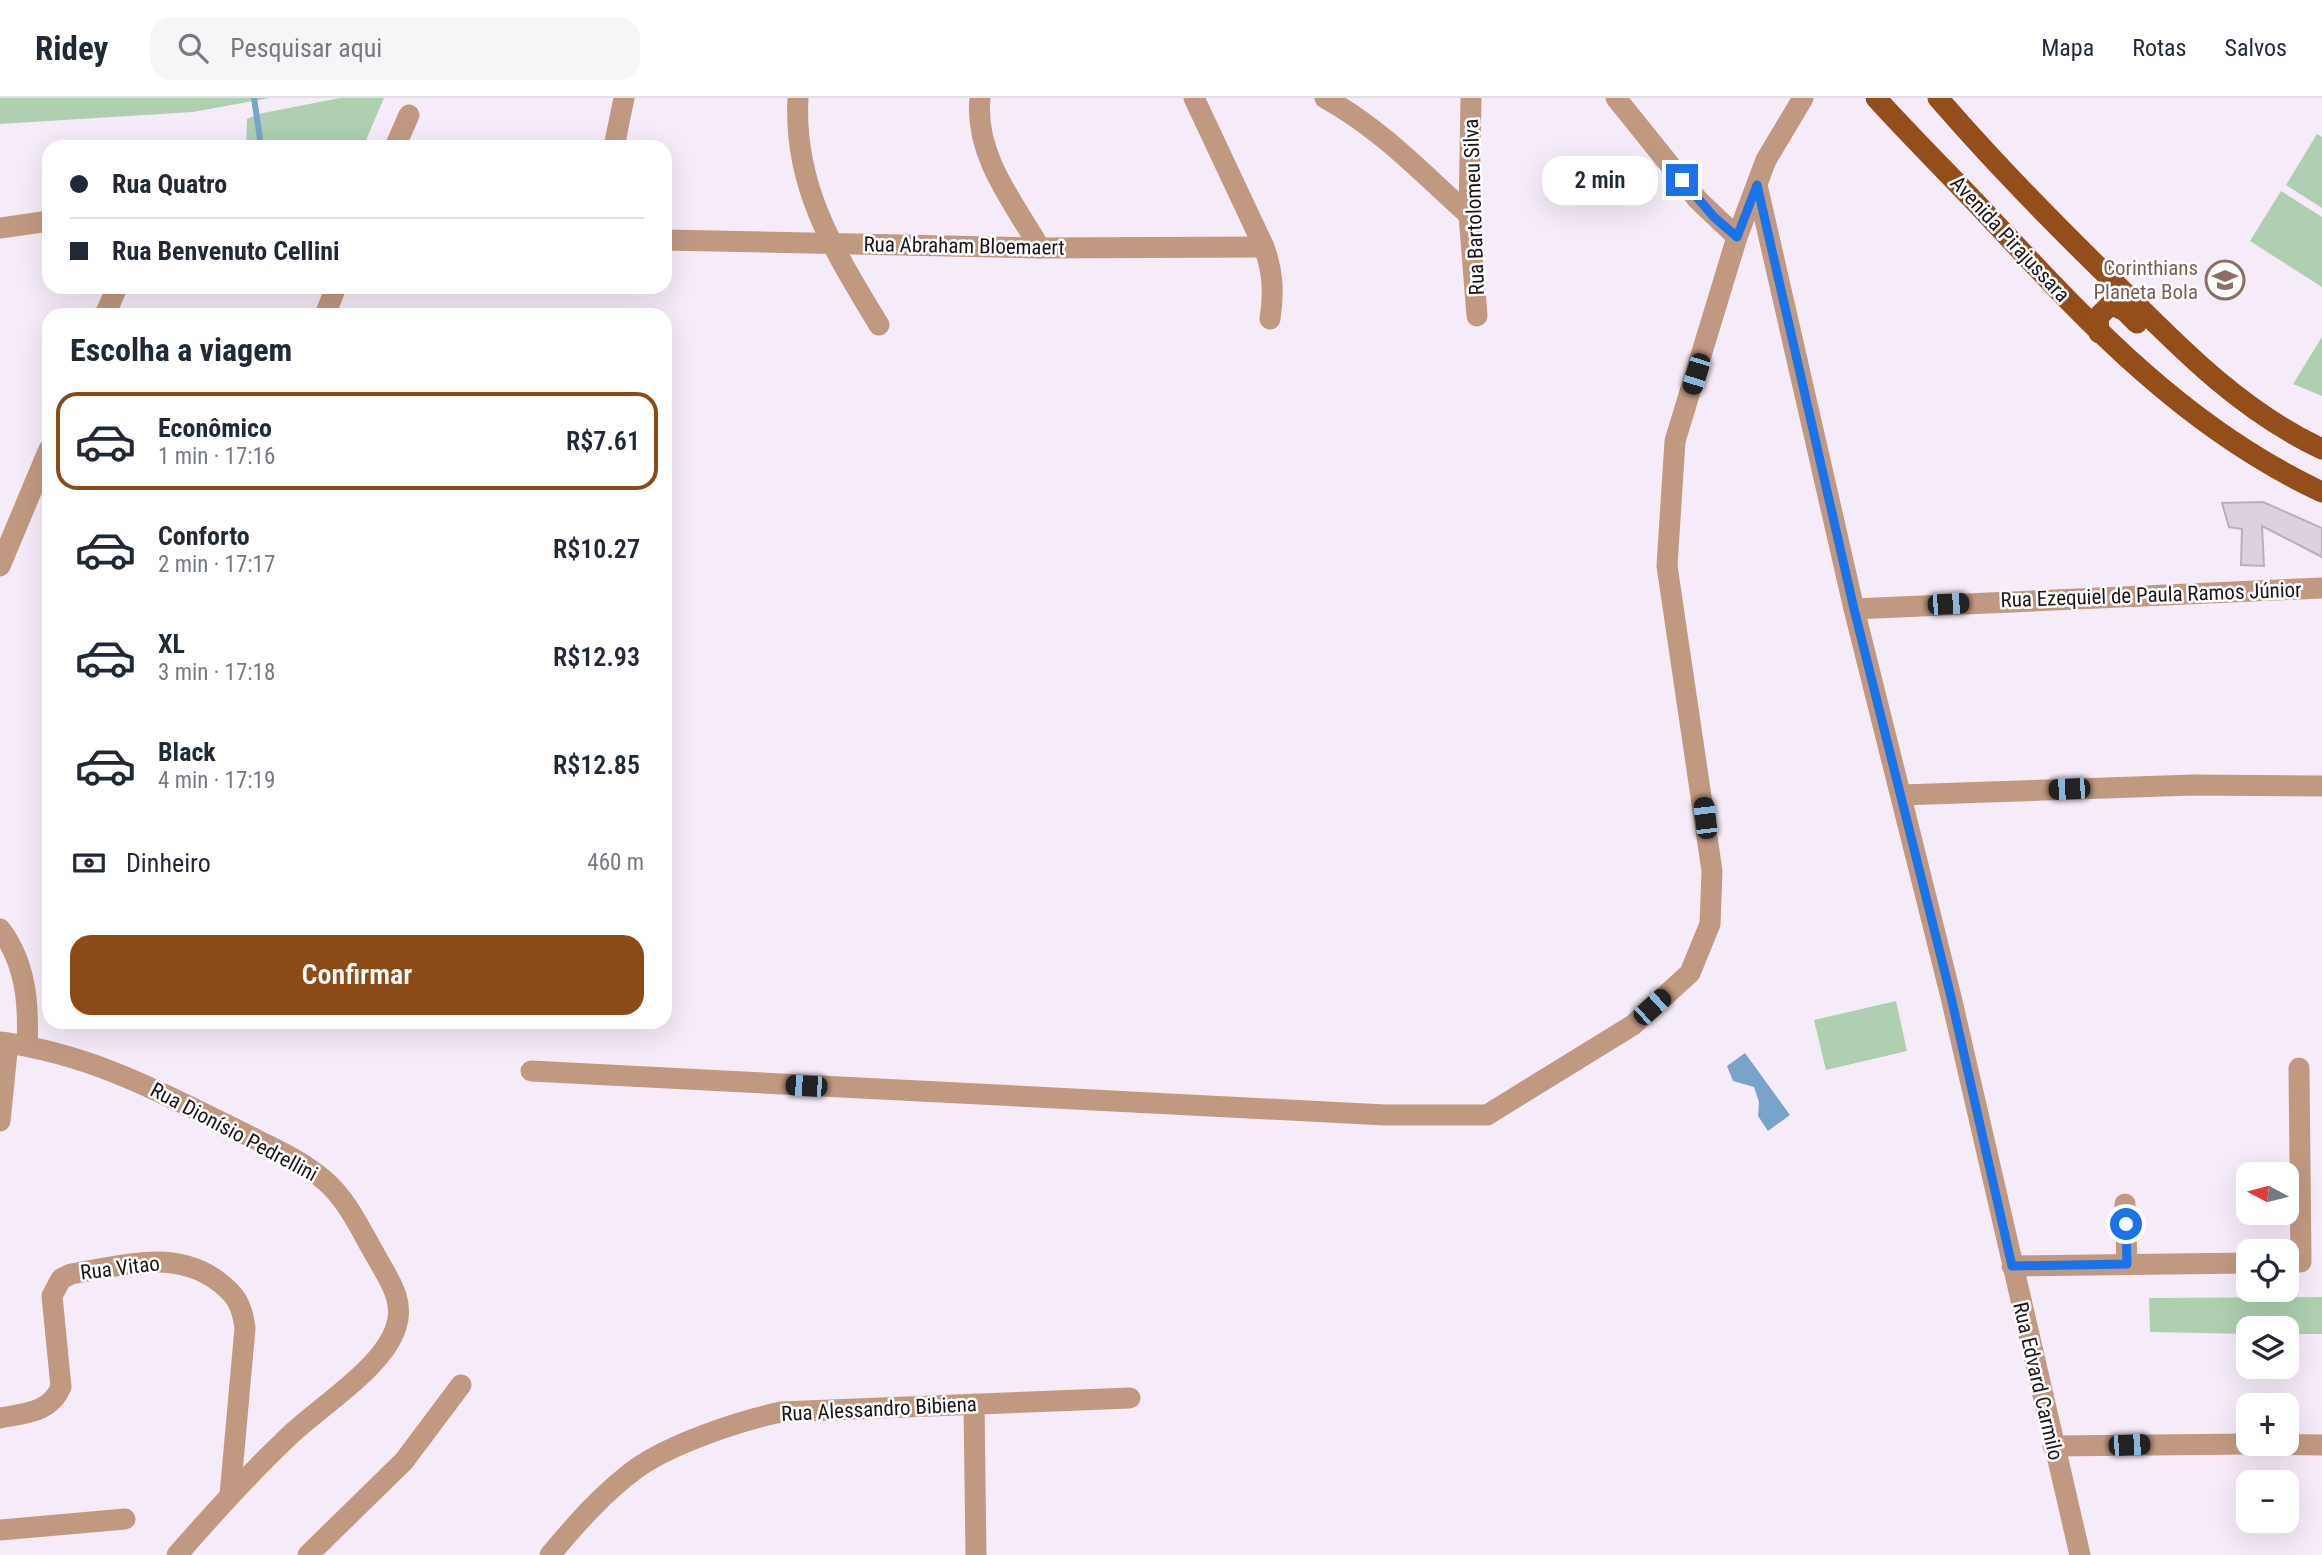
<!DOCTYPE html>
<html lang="pt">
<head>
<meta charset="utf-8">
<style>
	body { margin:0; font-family:"Roboto Condensed",sans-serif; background:#f6f6f7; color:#1f2937; height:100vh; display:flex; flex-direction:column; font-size:26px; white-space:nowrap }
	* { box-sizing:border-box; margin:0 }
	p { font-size:23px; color:#747a83 }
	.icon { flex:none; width:38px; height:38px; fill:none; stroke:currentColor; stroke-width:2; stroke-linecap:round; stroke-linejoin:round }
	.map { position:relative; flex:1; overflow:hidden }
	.details { position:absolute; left:42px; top:210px; width:630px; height:721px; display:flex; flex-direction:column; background:#fff; border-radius:21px; box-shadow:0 7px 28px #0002 }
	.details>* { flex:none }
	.top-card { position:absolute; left:42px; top:42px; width:630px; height:154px; border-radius:21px; box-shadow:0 7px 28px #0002; display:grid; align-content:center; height:154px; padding:0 28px; background:#fff }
	.needle { width:46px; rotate:277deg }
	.fabs { position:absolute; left:2236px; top:1064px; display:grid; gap:14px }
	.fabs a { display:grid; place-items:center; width:63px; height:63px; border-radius:14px; background:#fff; box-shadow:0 7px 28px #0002; font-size:35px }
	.end { position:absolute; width:32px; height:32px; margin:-16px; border:9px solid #1a73e8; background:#fff; box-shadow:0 0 0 4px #fff }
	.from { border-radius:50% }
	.bubble { position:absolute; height:49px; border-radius:21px; background:#fff; box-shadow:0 7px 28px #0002; font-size:23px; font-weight:600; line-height:49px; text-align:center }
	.car { position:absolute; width:21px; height:42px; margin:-21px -10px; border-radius:9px; box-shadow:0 0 5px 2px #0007; background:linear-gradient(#222 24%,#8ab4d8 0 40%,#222 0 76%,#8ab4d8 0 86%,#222 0) }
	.top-card b { display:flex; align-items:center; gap:24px; height:66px; font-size:26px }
	.top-card b+b { border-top:2px solid #e0e1e3 }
	.top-card i { width:18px; height:18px; background:#1f2937 }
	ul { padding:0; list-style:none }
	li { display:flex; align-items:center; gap:21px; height:98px; margin:0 14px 10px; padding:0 14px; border:4px solid transparent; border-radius:21px }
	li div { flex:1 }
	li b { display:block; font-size:26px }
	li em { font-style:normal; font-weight:600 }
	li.on { border-color:#8c4b16 }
	li>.icon { width:63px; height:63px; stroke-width:1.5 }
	h2 { padding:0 28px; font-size:32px; line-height:84px }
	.pay { display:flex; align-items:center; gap:18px; height:77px; padding:0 28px; font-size:26px }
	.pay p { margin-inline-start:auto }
	.cta { display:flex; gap:14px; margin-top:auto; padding:14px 28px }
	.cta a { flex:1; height:80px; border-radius:21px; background:#8c4b16; color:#fff; font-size:28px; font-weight:600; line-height:80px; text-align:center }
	header { display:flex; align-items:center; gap:42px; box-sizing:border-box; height:98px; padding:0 35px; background:#fff; border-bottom:2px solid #e0e1e3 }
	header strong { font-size:33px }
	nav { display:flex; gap:38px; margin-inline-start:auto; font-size:24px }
	.search { width:490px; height:63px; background:#f6f6f7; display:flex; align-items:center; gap:18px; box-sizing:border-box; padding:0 24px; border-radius:21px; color:#747a83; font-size:26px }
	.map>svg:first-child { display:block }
	.green { fill:#aecfb0 }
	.water { fill:#79a4c9 }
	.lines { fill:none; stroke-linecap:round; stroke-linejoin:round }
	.stream { stroke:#79a4c9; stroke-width:6 }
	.building { fill:#dcd2de; stroke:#b9afbb; stroke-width:2 }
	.minor { stroke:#c19980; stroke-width:21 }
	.major { stroke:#934e1a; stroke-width:21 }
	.route { stroke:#1a73e8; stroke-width:9 }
	.labels { text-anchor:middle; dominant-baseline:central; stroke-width:5; stroke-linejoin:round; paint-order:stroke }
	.street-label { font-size:21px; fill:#191519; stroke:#fff }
	.education-label { font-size:21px; fill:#785e54; stroke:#fff; text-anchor:end }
</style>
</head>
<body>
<header>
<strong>Ridey</strong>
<div class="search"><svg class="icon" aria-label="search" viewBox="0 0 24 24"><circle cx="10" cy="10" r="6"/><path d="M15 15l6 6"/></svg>Pesquisar aqui</div>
<nav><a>Mapa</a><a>Rotas</a><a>Salvos</a></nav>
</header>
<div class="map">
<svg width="2322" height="1457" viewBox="0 0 2322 1457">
	<rect width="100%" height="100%" fill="#f6ecf9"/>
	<g class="green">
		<polygon points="0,0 270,0 193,14 0,26"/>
		<polygon points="340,0 384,0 363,49 246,49 247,21 258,16"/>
		<polygon points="2317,36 2322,39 2322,110 2286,87"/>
		<polygon points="2281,93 2322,119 2322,189 2250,143"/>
		<polygon points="2322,239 2322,298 2293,286"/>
		<polygon points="1896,903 1907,953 1826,972 1814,922"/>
		<polygon points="2322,1199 2322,1236 2287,1236 2287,1230 2249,1230 2249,1236 2150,1234 2149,1200"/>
	</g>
	<polygon class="water" points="1745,955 1790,1017 1768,1033 1758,1018 1759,1004 1754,989 1733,983 1727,968"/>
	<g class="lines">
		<polyline class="stream" points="254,0 260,41"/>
	</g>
	<polygon class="building" points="2263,404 2322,430 2322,459 2262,428 2264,468 2241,467 2242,431 2229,429 2222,405"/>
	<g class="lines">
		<g class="minor">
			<path d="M798 0C793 89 835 154 879 227"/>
			<path d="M980 0C974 56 1013 104 1040 150"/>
			<path d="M1194 0 1264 149C1273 174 1274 194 1270 221"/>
			<path d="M1325 0C1380 30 1423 76 1469 117"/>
			<polyline points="1471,0 1469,117 1477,218"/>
			<polyline points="1616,0 1698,102 1737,139"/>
			<polyline points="395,49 409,17"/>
			<polyline points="614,49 624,0"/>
			<polyline points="1757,87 1854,511 1951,899 2080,1457"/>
			<polyline points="0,130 49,123"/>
			<polyline points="665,142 1040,150 1264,149"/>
			<polyline points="105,217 117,189"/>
			<polyline points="325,217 336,189"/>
			<polyline points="0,468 49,351"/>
			<polyline points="1854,511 2322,490"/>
			<polyline points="1901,697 2193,687 2322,688"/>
			<path d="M0 831C26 865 29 906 27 947"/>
			<path d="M0 944C89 956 157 992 237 1032 266 1047 299 1060 324 1082 348 1102 361 1133 377 1160 389 1182 405 1203 396 1229 383 1271 317 1310 286 1341 247 1378 212 1417 177 1457"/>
			<polyline points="2299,970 2301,1164"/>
			<polyline points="531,973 1385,1017 1487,1017 1633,927 1690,875 1710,826 1712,773 1667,468 1675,343 1737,139 1766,62 1803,0"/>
			<polyline points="0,1023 8,945"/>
			<polyline points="2125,1106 2127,1166"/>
			<polyline points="2012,1168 2249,1165"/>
			<polyline points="974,1306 976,1457"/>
			<path d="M0 1320C25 1315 50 1315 61 1289L52 1198 61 1181 71 1176C120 1168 172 1151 215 1181 235 1195 242 1206 245 1230L230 1397"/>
			<polyline points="2249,1346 2322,1347"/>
			<polyline points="2053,1348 2249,1346"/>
			<polyline points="0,1432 125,1421"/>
			<polyline points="308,1457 404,1363 461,1287"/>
			<path d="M550 1457C576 1426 604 1394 637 1370 673 1345 739 1323 781 1314L1130 1300"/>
		</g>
		<g class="major">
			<path d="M1876 0C1914 42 1954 81 1993 123 2093 230 2187 331 2322 394"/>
			<path d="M1938 0C1995 66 2056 128 2119 189 2181 251 2241 313 2322 351"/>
			<polyline points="2099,235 2098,219 2111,206 2125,213 2137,225"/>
		</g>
	</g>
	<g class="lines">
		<polyline class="route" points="1682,82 1714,119 1737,139 1757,87 1854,511 1951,899 2012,1168 2127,1166 2126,1126"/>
	</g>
	<defs>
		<symbol id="school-ring" viewBox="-11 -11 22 22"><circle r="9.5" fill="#fff" stroke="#8d6e63" stroke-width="1.5"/><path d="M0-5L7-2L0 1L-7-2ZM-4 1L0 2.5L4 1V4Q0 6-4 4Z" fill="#8d6e63"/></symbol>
	</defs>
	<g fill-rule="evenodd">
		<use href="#school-ring" x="2203" y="160" width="44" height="44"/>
	</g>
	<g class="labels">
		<g class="street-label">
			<text transform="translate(1474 109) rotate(-92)">Rua Bartolomeu Silva</text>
			<text transform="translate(2010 141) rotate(47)">Avenida Pirajussara</text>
			<text transform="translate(964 148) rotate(1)">Rua Abraham Bloemaert</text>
			<text transform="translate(2151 497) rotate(-2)">Rua Ezequiel de Paula Ramos Júnior</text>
			<text transform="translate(234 1034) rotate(28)">Rua Dionísio Pedrellini</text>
			<text transform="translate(120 1170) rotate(-7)">Rua Vitao</text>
			<text transform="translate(2038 1283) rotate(77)">Rua Edvard Carmilo</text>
			<text transform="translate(879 1311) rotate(-3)">Rua Alessandro Bibiena</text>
		</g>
		<g class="education-label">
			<text x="2198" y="170">Corinthians<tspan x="2198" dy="24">Planeta Bola</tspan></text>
		</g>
	</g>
</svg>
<div class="fabs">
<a><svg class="needle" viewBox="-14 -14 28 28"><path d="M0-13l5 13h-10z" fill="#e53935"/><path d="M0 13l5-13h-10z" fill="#747a83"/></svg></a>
<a><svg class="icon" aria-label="locate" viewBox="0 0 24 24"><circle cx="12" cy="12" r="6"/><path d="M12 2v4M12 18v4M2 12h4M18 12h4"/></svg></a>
<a><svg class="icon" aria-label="layers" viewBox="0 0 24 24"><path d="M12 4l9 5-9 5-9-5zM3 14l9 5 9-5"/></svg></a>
<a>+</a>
<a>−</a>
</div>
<i class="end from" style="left:2126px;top:1126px"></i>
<i class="end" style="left:1682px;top:82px"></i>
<div class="bubble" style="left:1542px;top:58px;width:116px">2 min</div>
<i class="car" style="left:1696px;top:276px;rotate:197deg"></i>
<i class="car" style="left:1948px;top:506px;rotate:87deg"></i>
<i class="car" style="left:2069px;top:691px;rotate:268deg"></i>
<i class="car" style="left:1705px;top:720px;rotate:353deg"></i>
<i class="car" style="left:1652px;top:909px;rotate:48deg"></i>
<i class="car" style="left:806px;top:988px;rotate:273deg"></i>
<i class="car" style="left:2129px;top:1347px;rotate:88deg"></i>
<div class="top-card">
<b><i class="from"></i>Rua Quatro</b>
<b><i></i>Rua Benvenuto Cellini</b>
</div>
<section class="details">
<h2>Escolha a viagem</h2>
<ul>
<li class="on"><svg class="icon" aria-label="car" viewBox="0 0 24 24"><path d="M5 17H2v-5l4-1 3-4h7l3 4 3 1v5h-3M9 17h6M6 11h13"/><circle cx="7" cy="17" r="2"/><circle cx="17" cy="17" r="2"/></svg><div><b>Econômico</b><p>1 min · 17:16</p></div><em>R$7.61</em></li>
<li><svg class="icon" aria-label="car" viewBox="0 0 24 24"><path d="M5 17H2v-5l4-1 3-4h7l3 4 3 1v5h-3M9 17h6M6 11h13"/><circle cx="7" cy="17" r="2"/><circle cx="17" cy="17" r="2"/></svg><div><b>Conforto</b><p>2 min · 17:17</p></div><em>R$10.27</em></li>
<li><svg class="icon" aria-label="car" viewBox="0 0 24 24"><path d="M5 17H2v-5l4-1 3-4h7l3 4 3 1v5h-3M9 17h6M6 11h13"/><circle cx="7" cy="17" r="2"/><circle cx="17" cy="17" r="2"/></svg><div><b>XL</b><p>3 min · 17:18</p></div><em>R$12.93</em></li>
<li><svg class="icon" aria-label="car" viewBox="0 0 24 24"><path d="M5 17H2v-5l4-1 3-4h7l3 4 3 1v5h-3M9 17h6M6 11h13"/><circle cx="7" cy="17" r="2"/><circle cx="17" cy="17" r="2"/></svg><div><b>Black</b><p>4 min · 17:19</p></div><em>R$12.85</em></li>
</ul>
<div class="pay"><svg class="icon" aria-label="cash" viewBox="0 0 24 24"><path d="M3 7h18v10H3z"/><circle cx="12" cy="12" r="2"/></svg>Dinheiro<p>460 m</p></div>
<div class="cta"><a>Confirmar</a></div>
</section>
</div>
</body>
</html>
